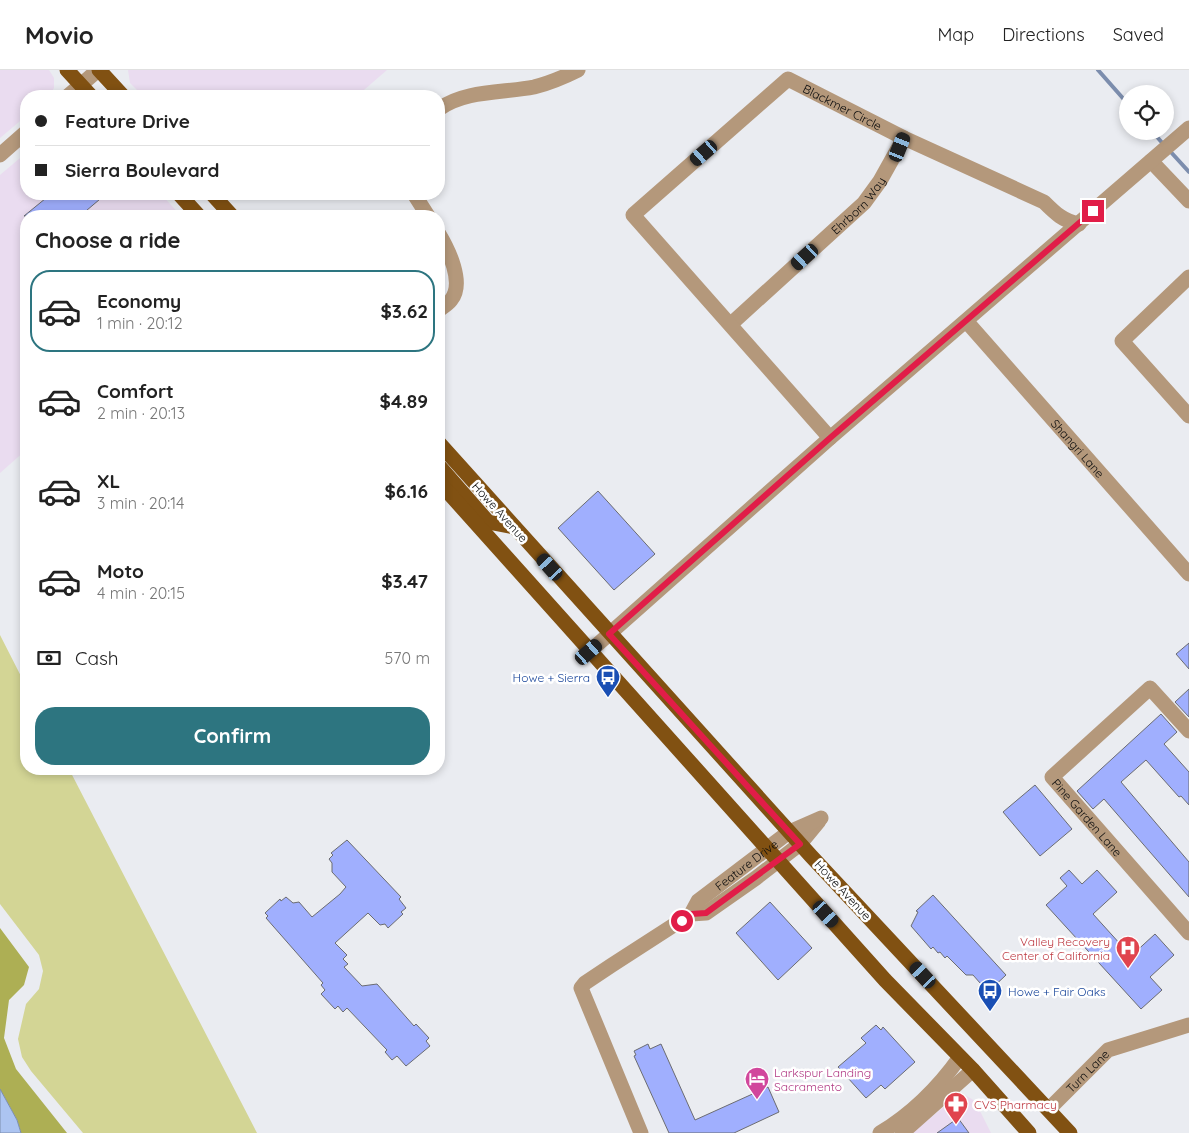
<!DOCTYPE html>
<html lang="en">
<head>
<meta charset="utf-8">
<style>
	body { margin:0; font-family:Quicksand,sans-serif; background:#f6f6f6; color:#222; height:100vh; display:flex; flex-direction:column; font-size:19px; white-space:nowrap }
	* { box-sizing:border-box; margin:0 }
	p { font-size:16px; color:#767676 }
	.icon { flex:none; width:28px; height:28px; fill:none; stroke:currentColor; stroke-width:2; stroke-linecap:round; stroke-linejoin:round }
	.map { position:relative; flex:1; overflow:hidden }
	.panel { position:absolute; left:20px; top:140px; width:425px; height:565px; display:flex; flex-direction:column; background:#fff; border-radius:20px; box-shadow:0 2px 8px #0003 }
	.panel>* { flex:none }
	.hud { position:absolute; left:20px; top:20px; width:425px; height:110px; border-radius:20px; box-shadow:0 2px 8px #0003; display:grid; align-content:center; height:110px; padding:0 15px; background:#fff }
	.tools { position:absolute; left:1119px; top:15px; display:grid; gap:10px }
	.tools a { display:grid; place-items:center; width:55px; height:55px; border-radius:50%; background:#fff; box-shadow:0 2px 8px #0003; font-size:25px }
	.end { position:absolute; width:22px; height:22px; margin:-11px; border:6px solid #e11d48; background:#fff; box-shadow:0 0 0 2px #fff }
	.from { border-radius:50% }
	.car { position:absolute; width:15px; height:30px; margin:-15px -8px; border-radius:6px; box-shadow:0 0 4px 1px #0007; background:linear-gradient(#222 24%,#8ab4d8 0 40%,#222 0 76%,#8ab4d8 0 86%,#222 0) }
	.hud b { display:flex; align-items:center; gap:18px; height:48px; font-size:19px }
	.hud b+b { border-top:1px solid #e0e0e0 }
	.hud i { width:12px; height:12px; background:#222 }
	ul { padding:0; list-style:none }
	li { display:flex; align-items:center; gap:15px; height:82px; margin:0 10px 8px; padding:0 5px; border:2px solid transparent; border-radius:20px }
	li div { flex:1 }
	li b { display:block; font-size:19px }
	li em { font-style:normal; font-weight:800 }
	li.active { border-color:#2d7580 }
	li>.icon { width:45px; height:45px; stroke-width:1.5 }
	h2 { padding:0 15px; font-size:22px; line-height:60px }
	.pay { display:flex; align-items:center; gap:12px; height:55px; padding:0 15px; font-size:19px }
	.pay p { margin-inline-start:auto }
	.button { display:flex; gap:10px; margin-top:auto; padding:10px 15px }
	.button a { flex:1; height:58px; border-radius:20px; background:#2d7580; color:#fff; font-size:20px; font-weight:800; line-height:58px; text-align:center }
	header { display:flex; align-items:center; gap:30px; box-sizing:border-box; height:70px; padding:0 25px; background:#fff; border-bottom:1px solid #e0e0e0 }
	header strong { font-size:24px }
	nav { display:flex; gap:28px; margin-inline-start:auto; font-size:18px }
	.map>svg:first-child { display:block }
	.commercial { fill:#eadcf0 }
	.green { fill:#d3d595 }
	.forest { fill:#adaf54 }
	.water { fill:#acc4f1; stroke:#7c8dad }
	.lines { fill:none; stroke-linecap:round; stroke-linejoin:round }
	.stream { stroke:#7c8dad; stroke-width:4 }
	.building { fill:#a0affe; stroke:#6b6c71 }
	.minor { stroke:#b4987b; stroke-width:15 }
	.major { stroke:#815112; stroke-width:15 }
	.route { stroke:#e11d48; stroke-width:6 }
	.labels { text-anchor:middle; dominant-baseline:central; stroke-width:5; stroke-linejoin:round; paint-order:stroke }
	.street-label { font-size:12px; fill:#0b0c0d; stroke:#fff }
	.transit-label { font-size:12px; fill:#164399; stroke:#fff; text-anchor:end }
	.health-label { font-size:12px; fill:#be3a42; stroke:#fff; text-anchor:end }
	.hotel-label { font-size:12px; fill:#b23c85; stroke:#fff; text-anchor:start }
</style>
</head>
<body>
<header>
<strong>Movio</strong>
<nav><a>Map</a><a>Directions</a><a>Saved</a></nav>
</header>
<div class="map">
<svg width="1189" height="1063" viewBox="0 0 1189 1063">
	<rect width="100%" height="100%" fill="#eaecf1"/>
	<g class="commercial">
		<polygon points="0,0 49,0 54,8 54,18 49,26 26,26 26,46 0,68"/>
		<polygon points="128,0 387,0 357,26 143,26 130,13"/>
		<polygon points="26,83 26,124 161,124 181,146 26,146 26,380 0,403 0,105"/>
		<polygon points="965,1025 975,1031 991,1063 912,1063 952,1030 958,1026"/>
	</g>
	<polygon class="green" points="0,565 26,616 26,699 69,699 257,1063 83,1063 31,1001 22,987 18,969 26,934 39,919 43,901 39,885 0,834"/>
	<polygon class="forest" points="0,858 29,897 24,915 9,930 4,968 16,999 67,1063 21,1063 17,1050 0,1019"/>
	<polygon class="water" points="0,1019 17,1050 21,1063 0,1063"/>
	<g class="lines">
		<g class="stream">
			<polyline points="1098,0 1128,34"/>
			<polyline points="1152,61 1164,75"/>
			<polyline points="1169,80 1189,102"/>
		</g>
	</g>
	<g class="building">
		<polygon points="51,124 106,124 80,146 24,146"/>
		<polygon points="598,421 655,484 614,520 558,458"/>
		<polygon points="1189,573 1189,599 1176,584"/>
		<polygon points="1189,619 1189,647 1175,632"/>
		<polygon points="1161,644 1177,662 1164,674 1189,702 1189,735 1181,726 1179,727 1146,690 1121,712 1189,792 1189,827 1104,729 1093,739 1077,721"/>
		<polygon points="1035,715 1072,759 1040,786 1003,742"/>
		<polygon points="347,770 401,827 399,829 406,838 401,842 403,844 388,858 385,854 380,855 368,843 335,873 347,885 343,889 348,894 344,897 362,916 377,914 414,956 416,954 429,968 426,971 430,976 406,996 397,986 392,990 385,982 387,980 347,938 343,942 338,936 335,939 321,924 325,920 321,915 323,913 266,848 268,846 265,843 280,829 281,831 286,827 293,833 299,832 312,847 340,824 346,817 332,802 332,793 329,789 333,785 331,783"/>
		<polygon points="1069,800 1082,814 1097,800 1117,822 1093,844 1131,886 1155,864 1174,885 1150,907 1162,920 1141,939 1046,835 1067,816 1060,808"/>
		<polygon points="933,825 1006,905 988,922 973,905 966,905 947,886 945,888 940,882 938,883 933,877 931,879 911,856 918,842 916,841"/>
		<polygon points="770,832 812,878 778,910 736,863"/>
		<polygon points="876,955 881,960 883,957 915,992 885,1019 881,1015 866,1028 838,997 866,973 861,968"/>
		<polygon points="648,974 650,979 661,974 695,1050 768,1017 779,1042 734,1063 669,1063 634,986 636,985 634,981"/>
		<polygon points="958,1048 969,1063 937,1063"/>
	</g>
	<g class="lines">
		<g class="minor">
			<polyline points="68,26 98,0"/>
			<path d="M439 39C465 20 504 23 534 17 550 13 564 7 578 0"/>
			<polyline points="0,85 26,62"/>
			<polyline points="1151,91 1189,131"/>
			<polyline points="414,124 428,146"/>
			<path d="M439 164C448 179 465 213 451 230 448 234 443 237 439 240"/>
			<polyline points="1189,207 1122,271 1189,346"/>
			<path id="s1" d="M967 252 1189 504"/>
			<path id="s2" d="M731 254 864 133 880 111 904 68"/>
			<path id="s3" d="M830 368 633 145 788 9 904 68 1044 132C1055 143 1063 151 1079 154"/>
			<polyline points="589,582 830,368 1189,58"/>
			<path id="s4" d="M1189 661 1150 618 1052 707 1189 863"/>
			<polyline points="691,844 706,843 756,808 800,774 819,751"/>
			<path id="s5" d="M1049 1039 1108 980 1189 955"/>
			<path id="s6" d="M641 1063 581 918 585 913 612 895 691 844 698 831 789 762 821 748"/>
			<path d="M880 1063C913 1043 938 1018 960 987"/>
			<polyline points="902,1063 973,1000"/>
		</g>
		<g class="major">
			<polyline points="67,0 91,26"/>
			<polyline points="99,0 123,26"/>
			<polyline points="179,124 199,146"/>
			<polyline points="212,124 232,146"/>
			<polyline points="439,373 811,786 1070,1063"/>
			<polyline points="439,396 488,452 514,457"/>
			<polyline points="439,412 885,910 973,1000 1029,1063"/>
		</g>
	</g>
	<g class="lines">
		<polyline class="route" points="682,851 691,844 706,843 800,774 609,564 830,368 1093,141"/>
	</g>
	<defs>
		<symbol id="bus-pin" viewBox="-11 -11 22 30"><path d="M0 17L-7.5 6A9.5 9.5 0 1 1 7.5 6Z" fill="#1a4fb4" stroke="#fff"/><path d="M-5-6H5V4H4V6H2V4H-2V6H-4V4H-5ZM-3.5-4V0h7V-4ZM-3.5 1.2v1.5H-2V1.2ZM2 1.2v1.5H3.5V1.2Z" fill="#fff"/></symbol>
		<symbol id="hospital-pin" viewBox="-11 -11 22 30"><path d="M0 17L-7.5 6A9.5 9.5 0 1 1 7.5 6Z" fill="#e0444e" stroke="#fff"/><path d="M-5-5h3v3.5h4V-5h3V5h-3V1.5h-4V5h-3Z" fill="#fff"/></symbol>
		<symbol id="hotel-pin" viewBox="-11 -11 22 30"><path d="M0 17L-7.5 6A9.5 9.5 0 1 1 7.5 6Z" fill="#d1479c" stroke="#fff"/><path d="M-6-4.5h1.5V1H6V5H4.5V3h-9V5H-6ZM-4 0a1.8 1.8 0 1 1 3.6 0ZM.5 0V-2.5h3Q6-2.5 6 0Z" fill="#fff"/></symbol>
		<symbol id="pharmacy-pin" viewBox="-11 -11 22 30"><path d="M0 17L-7.5 6A9.5 9.5 0 1 1 7.5 6Z" fill="#e0444e" stroke="#fff"/><path d="M-2-6h4v4h4v4h-4v4h-4v-4h-4v-4h4Z" fill="#fff"/></symbol>
	</defs>
	<g fill-rule="evenodd">
		<use href="#bus-pin" x="594" y="593" width="28" height="38"/>
		<use href="#hospital-pin" x="1114" y="864" width="28" height="38"/>
		<use href="#bus-pin" x="976" y="907" width="28" height="38"/>
		<use href="#hotel-pin" x="743" y="995" width="28" height="38"/>
		<use href="#pharmacy-pin" x="942" y="1020" width="28" height="38"/>
	</g>
	<g class="labels">
		<g class="street-label">
			<text stroke="none"><textPath href="#s3" startOffset="565">Blackmer Circle</textPath></text>
			<text stroke="none"><textPath href="#s2" startOffset="174">Ehrborn Way</textPath></text>
			<text stroke="none"><textPath href="#s1" startOffset="168">Shangri Lane</textPath></text>
			<text transform="translate(500 442) rotate(48)">Howe Avenue</text>
			<text stroke="none"><textPath href="#s4" startOffset="244">Pine Garden Lane</textPath></text>
			<text stroke="none"><textPath href="#s6" startOffset="365">Feature Drive</textPath></text>
			<text transform="translate(843 820) rotate(47)">Howe Avenue</text>
			<text stroke="none"><textPath href="#s5" startOffset="54">Turn Lane</textPath></text>
		</g>
		<g class="transit-label">
			<text x="590" y="607">Howe + Sierra</text>
			<text x="1008" y="921" text-anchor="start">Howe + Fair Oaks</text>
		</g>
		<g class="health-label">
			<text x="1110" y="871">Valley Recovery<tspan x="1110" dy="14">Center of California</tspan></text>
			<text x="974" y="1034" text-anchor="start">CVS Pharmacy</text>
		</g>
		<g class="hotel-label">
			<text x="774" y="1002">Larkspur Landing<tspan x="774" dy="14">Sacramento</tspan></text>
		</g>
	</g>
</svg>
<div class="tools">
<a><svg class="icon" aria-label="locate" viewBox="0 0 24 24"><circle cx="12" cy="12" r="6"/><path d="M12 2v4M12 18v4M2 12h4M18 12h4"/></svg></a>
</div>
<i class="end from" style="left:682px;top:851px"></i>
<i class="end" style="left:1093px;top:141px"></i>
<i class="car" style="left:900px;top:77px;rotate:22deg"></i>
<i class="car" style="left:704px;top:83px;rotate:229deg"></i>
<i class="car" style="left:805px;top:187px;rotate:228deg"></i>
<i class="car" style="left:550px;top:497px;rotate:318deg"></i>
<i class="car" style="left:589px;top:582px;rotate:49deg"></i>
<i class="car" style="left:826px;top:844px;rotate:138deg"></i>
<i class="car" style="left:923px;top:905px;rotate:317deg"></i>
<div class="hud">
<b><i class="from"></i>Feature Drive</b>
<b><i></i>Sierra Boulevard</b>
</div>
<section class="panel">
<h2>Choose a ride</h2>
<ul>
<li class="active"><svg class="icon" aria-label="car" viewBox="0 0 24 24"><path d="M5 17H2v-5l4-1 3-4h7l3 4 3 1v5h-3M9 17h6M6 11h13"/><circle cx="7" cy="17" r="2"/><circle cx="17" cy="17" r="2"/></svg><div><b>Economy</b><p>1 min · 20:12</p></div><em>$3.62</em></li>
<li><svg class="icon" aria-label="car" viewBox="0 0 24 24"><path d="M5 17H2v-5l4-1 3-4h7l3 4 3 1v5h-3M9 17h6M6 11h13"/><circle cx="7" cy="17" r="2"/><circle cx="17" cy="17" r="2"/></svg><div><b>Comfort</b><p>2 min · 20:13</p></div><em>$4.89</em></li>
<li><svg class="icon" aria-label="car" viewBox="0 0 24 24"><path d="M5 17H2v-5l4-1 3-4h7l3 4 3 1v5h-3M9 17h6M6 11h13"/><circle cx="7" cy="17" r="2"/><circle cx="17" cy="17" r="2"/></svg><div><b>XL</b><p>3 min · 20:14</p></div><em>$6.16</em></li>
<li><svg class="icon" aria-label="car" viewBox="0 0 24 24"><path d="M5 17H2v-5l4-1 3-4h7l3 4 3 1v5h-3M9 17h6M6 11h13"/><circle cx="7" cy="17" r="2"/><circle cx="17" cy="17" r="2"/></svg><div><b>Moto</b><p>4 min · 20:15</p></div><em>$3.47</em></li>
</ul>
<div class="pay"><svg class="icon" aria-label="cash" viewBox="0 0 24 24"><path d="M3 7h18v10H3z"/><circle cx="12" cy="12" r="2"/></svg>Cash<p>570 m</p></div>
<div class="button"><a>Confirm</a></div>
</section>
</div>
</body>
</html>
